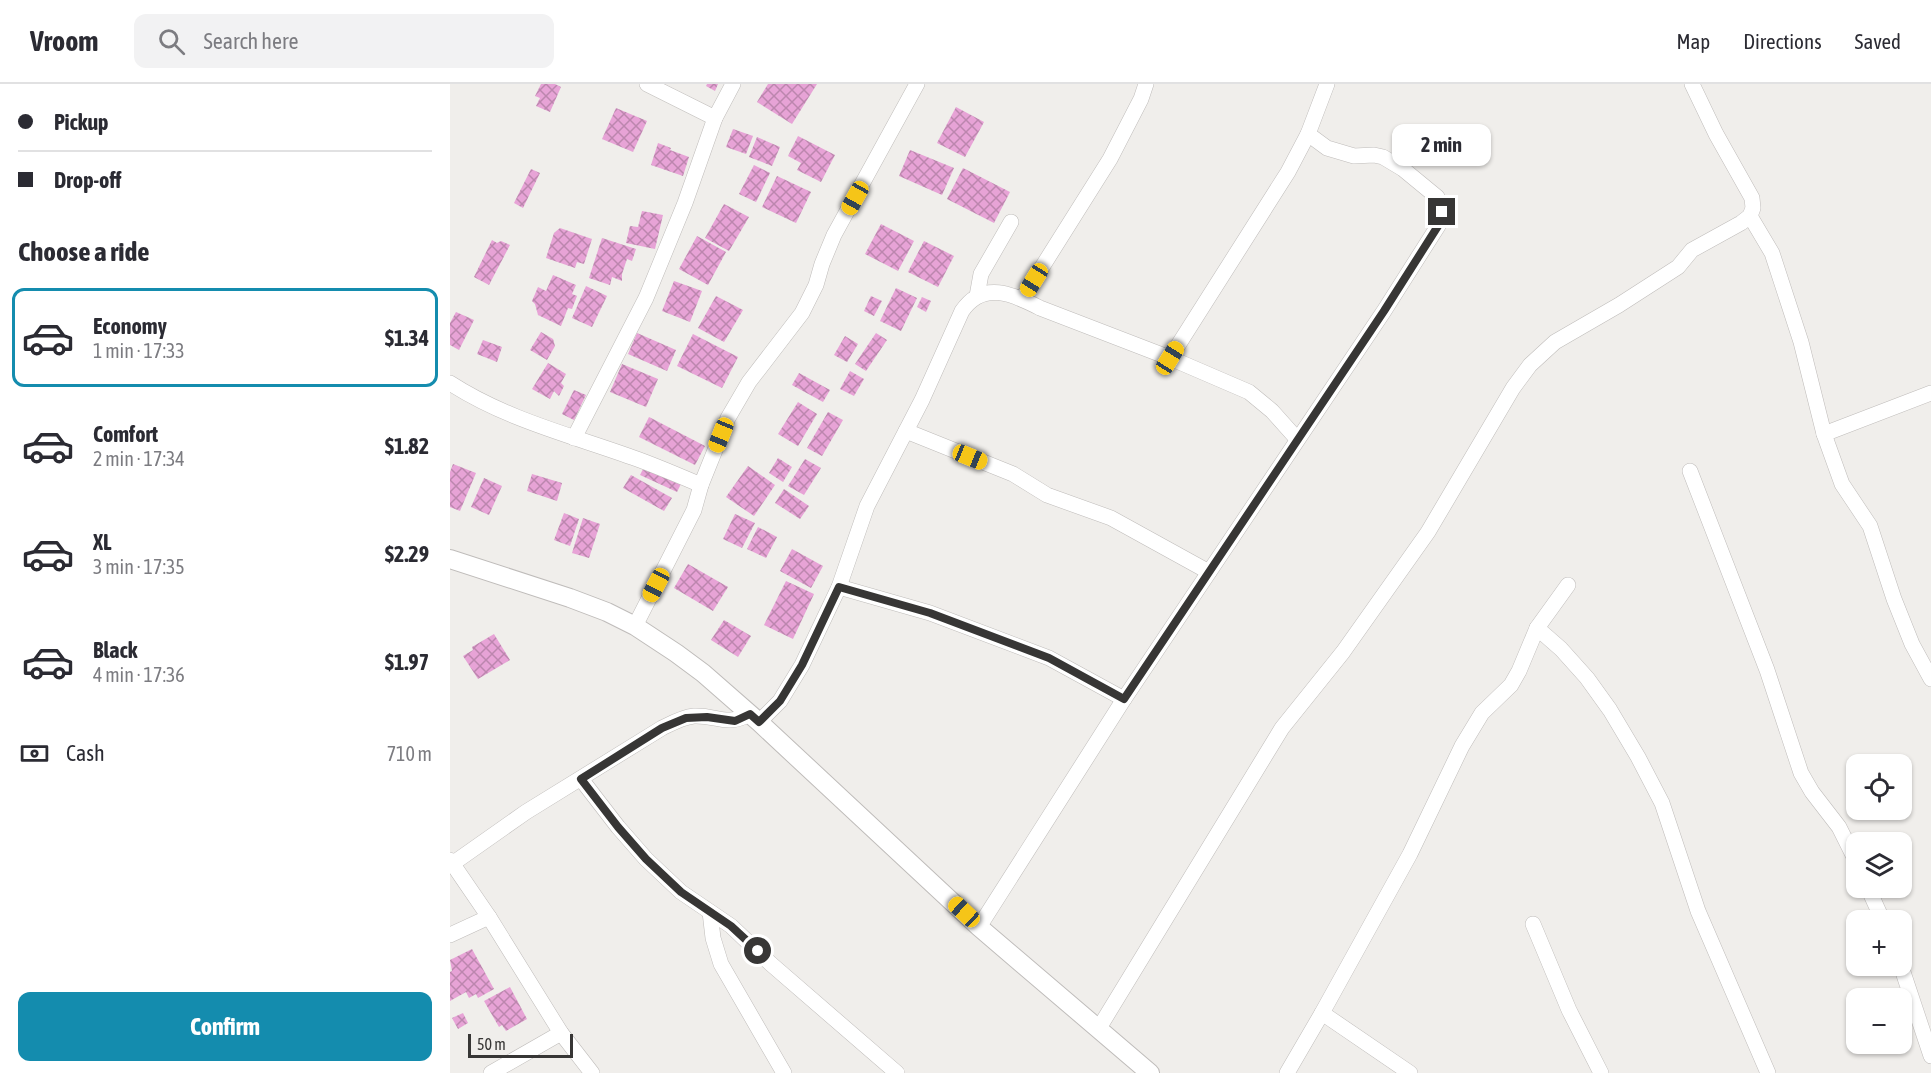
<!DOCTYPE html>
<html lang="en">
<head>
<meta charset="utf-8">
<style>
	body { margin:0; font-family:"Asap Condensed",sans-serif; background:#f2f2f3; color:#2b2b33; height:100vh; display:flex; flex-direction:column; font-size:22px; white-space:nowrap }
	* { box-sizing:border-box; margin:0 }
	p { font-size:20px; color:#7c7c81 }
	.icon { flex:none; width:33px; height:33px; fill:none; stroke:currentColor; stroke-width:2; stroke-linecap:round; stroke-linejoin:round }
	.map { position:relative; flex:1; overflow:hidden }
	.details { display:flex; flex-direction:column; background:#fff; width:450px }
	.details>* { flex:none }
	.hud { display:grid; align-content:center; height:132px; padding:0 18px; background:#fff }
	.controls { position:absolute; left:1396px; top:670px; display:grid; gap:12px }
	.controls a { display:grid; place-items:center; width:66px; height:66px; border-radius:12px; background:#fff; box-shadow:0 2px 4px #0004; font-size:30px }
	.scale { position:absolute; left:18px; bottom:15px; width:105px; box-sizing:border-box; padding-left:6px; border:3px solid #373635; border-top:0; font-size:16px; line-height:21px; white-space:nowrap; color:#373635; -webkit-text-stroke:4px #f0eeeb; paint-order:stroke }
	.end { position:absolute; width:27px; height:27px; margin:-14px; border:8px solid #373635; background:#fff; box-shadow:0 0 0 3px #fff }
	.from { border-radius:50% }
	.bubble { position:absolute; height:42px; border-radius:12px; background:#fff; box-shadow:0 2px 4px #0004; font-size:20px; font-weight:700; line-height:42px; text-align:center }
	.car { position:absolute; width:18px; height:36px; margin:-18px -9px; border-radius:8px; box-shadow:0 0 4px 2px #0007; background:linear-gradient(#f5c518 24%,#345 0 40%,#f5c518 0 76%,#345 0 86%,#f5c518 0) }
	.hud b { display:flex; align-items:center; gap:21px; height:57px; font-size:22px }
	.hud b+b { border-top:2px solid #e1e1e2 }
	.hud i { width:15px; height:15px; background:#2b2b33 }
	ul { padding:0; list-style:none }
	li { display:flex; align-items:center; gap:18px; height:99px; margin:0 12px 9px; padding:0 6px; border:3px solid transparent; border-radius:12px }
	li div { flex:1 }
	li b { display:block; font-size:22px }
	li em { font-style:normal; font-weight:700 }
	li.selected { border-color:#148cae }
	li>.icon { width:54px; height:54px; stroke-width:1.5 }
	h2 { padding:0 18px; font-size:27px; line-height:72px }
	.pay { display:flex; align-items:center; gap:15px; height:66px; padding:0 18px; font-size:22px }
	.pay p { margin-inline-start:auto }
	.cta { display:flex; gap:12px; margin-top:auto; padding:12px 18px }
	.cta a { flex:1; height:69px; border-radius:12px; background:#148cae; color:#fff; font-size:24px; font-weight:700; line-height:69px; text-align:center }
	header { display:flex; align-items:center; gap:36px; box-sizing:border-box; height:84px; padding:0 30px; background:#fff; border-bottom:2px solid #e1e1e2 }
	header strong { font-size:28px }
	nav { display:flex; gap:33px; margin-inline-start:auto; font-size:21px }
	.search { width:420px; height:54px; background:#f2f2f3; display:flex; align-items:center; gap:15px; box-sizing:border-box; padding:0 21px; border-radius:12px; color:#7c7c81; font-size:22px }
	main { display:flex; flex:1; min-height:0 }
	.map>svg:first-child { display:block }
	.building { fill:url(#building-cross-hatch) }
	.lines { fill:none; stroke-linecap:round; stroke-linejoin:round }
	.minor-casing { stroke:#bfbcba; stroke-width:16 }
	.tertiary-casing { stroke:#bfbcba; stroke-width:20 }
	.minor { stroke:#fff; stroke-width:15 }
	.tertiary { stroke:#fff; stroke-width:18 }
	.route { stroke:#373635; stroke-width:8 }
</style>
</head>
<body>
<header>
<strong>Vroom</strong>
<div class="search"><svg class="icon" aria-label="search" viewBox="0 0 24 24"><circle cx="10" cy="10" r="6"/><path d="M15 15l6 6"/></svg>Search here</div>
<nav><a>Map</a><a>Directions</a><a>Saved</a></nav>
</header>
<main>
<section class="details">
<div class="hud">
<b><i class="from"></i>Pickup</b>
<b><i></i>Drop-off</b>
</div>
<h2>Choose a ride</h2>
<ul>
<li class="selected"><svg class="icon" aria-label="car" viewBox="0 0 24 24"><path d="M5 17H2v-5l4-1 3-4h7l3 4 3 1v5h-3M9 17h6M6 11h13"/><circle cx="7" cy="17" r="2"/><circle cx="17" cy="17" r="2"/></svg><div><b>Economy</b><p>1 min · 17:33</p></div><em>$1.34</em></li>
<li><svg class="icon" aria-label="car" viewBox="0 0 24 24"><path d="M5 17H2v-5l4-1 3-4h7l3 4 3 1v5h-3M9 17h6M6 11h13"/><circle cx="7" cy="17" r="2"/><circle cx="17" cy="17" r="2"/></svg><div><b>Comfort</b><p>2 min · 17:34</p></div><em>$1.82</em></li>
<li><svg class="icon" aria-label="car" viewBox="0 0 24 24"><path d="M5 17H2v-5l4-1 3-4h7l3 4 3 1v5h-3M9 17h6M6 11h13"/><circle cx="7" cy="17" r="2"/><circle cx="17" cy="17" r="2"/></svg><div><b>XL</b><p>3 min · 17:35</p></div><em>$2.29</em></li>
<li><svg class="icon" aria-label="car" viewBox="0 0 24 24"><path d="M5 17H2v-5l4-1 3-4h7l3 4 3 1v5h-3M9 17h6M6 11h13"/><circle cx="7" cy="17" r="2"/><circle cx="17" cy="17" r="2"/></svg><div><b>Black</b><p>4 min · 17:36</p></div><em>$1.97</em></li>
</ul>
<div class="pay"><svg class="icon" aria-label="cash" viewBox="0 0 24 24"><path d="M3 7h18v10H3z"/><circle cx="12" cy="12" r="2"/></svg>Cash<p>710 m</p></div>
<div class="cta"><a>Confirm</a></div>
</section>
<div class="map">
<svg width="1481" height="989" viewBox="0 0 1481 989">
	<defs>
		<pattern id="building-cross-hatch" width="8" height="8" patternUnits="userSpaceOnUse" patternTransform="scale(1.5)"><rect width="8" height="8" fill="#e7a3d6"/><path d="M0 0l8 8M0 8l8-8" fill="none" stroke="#bc86ae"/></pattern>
	</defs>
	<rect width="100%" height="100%" fill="#f0eeeb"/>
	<g class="building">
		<polygon points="91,0 105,0 111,3 100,28 86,22 90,14 85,12"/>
		<polygon points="257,0 268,0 265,7 256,2"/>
		<polygon points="318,0 367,0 342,40 307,18"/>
		<polygon points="506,23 534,38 515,73 487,59"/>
		<polygon points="166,24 197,37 183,68 152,55"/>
		<polygon points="283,45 303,52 296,70 276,63"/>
		<polygon points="348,52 385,71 371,98 347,86 351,79 338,72"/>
		<polygon points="307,53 330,63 322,82 299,73"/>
		<polygon points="208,59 221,64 220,66 239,73 233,92 201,81"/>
		<polygon points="460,66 504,84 492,111 449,92"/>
		<polygon points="304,81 320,89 306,118 289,110"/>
		<polygon points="513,84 560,108 544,139 497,115"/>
		<polygon points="81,85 90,89 73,124 64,119"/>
		<polygon points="327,92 361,108 346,139 312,123"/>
		<polygon points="274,120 299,133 279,167 255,154"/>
		<polygon points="192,127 213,131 205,165 176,159 180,142 188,143"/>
		<polygon points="431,140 464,157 448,187 415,170"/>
		<polygon points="110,144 142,155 134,180 127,178 125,184 96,174 104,149"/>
		<polygon points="247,152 276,168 258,201 229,185"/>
		<polygon points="152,154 186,165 182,177 177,175 172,190 172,197 162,193 160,201 139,194"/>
		<polygon points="42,156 47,159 51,157 60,161 39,201 24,193"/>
		<polygon points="474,157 504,172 488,203 458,188"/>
		<polygon points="103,191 126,201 122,210 127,212 122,225 118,224 111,242 88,231 85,220 82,217 88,203 96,207"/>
		<polygon points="224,197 252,207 240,238 212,227"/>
		<polygon points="136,202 157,212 142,243 122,234"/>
		<polygon points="446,204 467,214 451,247 430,237"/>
		<polygon points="266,212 293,226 274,258 248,244"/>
		<polygon points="421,212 432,217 424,232 414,227"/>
		<polygon points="472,213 481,217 476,228 467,223"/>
		<polygon points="6,228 24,236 9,266 0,261 0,239"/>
		<polygon points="91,248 103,255 105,262 97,276 80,266"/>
		<polygon points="187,249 226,266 217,287 178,270"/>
		<polygon points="426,249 437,256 416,287 405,280"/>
		<polygon points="243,250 288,273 272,304 227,282"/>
		<polygon points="395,252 408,260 397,278 384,271"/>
		<polygon points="33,256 52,263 47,278 27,270"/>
		<polygon points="98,279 116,290 111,299 114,302 109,312 104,307 100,315 82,305"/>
		<polygon points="172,280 208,295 196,323 160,308"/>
		<polygon points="400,287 414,295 404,312 390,305"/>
		<polygon points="349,289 380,306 373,318 342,301"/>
		<polygon points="124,306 136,311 124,336 112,330"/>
		<polygon points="348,318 367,330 348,362 328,350"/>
		<polygon points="378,328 393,336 372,372 357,364"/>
		<polygon points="199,333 255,362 245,381 189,353"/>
		<polygon points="328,374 342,383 333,398 319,389"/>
		<polygon points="355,375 371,384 354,411 338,402"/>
		<polygon points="3,380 26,389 10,427 0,423 0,388"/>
		<polygon points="195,381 232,398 227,408 190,391"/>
		<polygon points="298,382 325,401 304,432 276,413"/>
		<polygon points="82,390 112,399 107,417 77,407"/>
		<polygon points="181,391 222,414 214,427 173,404"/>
		<polygon points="34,394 52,402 39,431 21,423"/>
		<polygon points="334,405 359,422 350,435 325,419"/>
		<polygon points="114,429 129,435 120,462 104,456"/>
		<polygon points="285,430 305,439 292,464 273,455"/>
		<polygon points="133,434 150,440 139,474 122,469"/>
		<polygon points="308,443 327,453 316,474 297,465"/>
		<polygon points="342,465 373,482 361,504 330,487"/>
		<polygon points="238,480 278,503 263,527 224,504"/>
		<polygon points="336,497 364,510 343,555 314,541"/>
		<polygon points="274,536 301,552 288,573 261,556"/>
		<polygon points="44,550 60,576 28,595 13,572 23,566 22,563"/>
		<polygon points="22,865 44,905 28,914 26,910 19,914 16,908 0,917 0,888 2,887 0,876"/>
		<polygon points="60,903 77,935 56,947 52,941 49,943 34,917"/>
		<polygon points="13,929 18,939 8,945 2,934"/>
	</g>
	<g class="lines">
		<defs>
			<g id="minor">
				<polyline points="197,0 265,34"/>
				<polyline points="1300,132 1322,169 1351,258 1374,350 1392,400 1420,442 1444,515 1462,560 1481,595"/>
				<polyline points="527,212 531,190 561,138"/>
				<polyline points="572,215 660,75 691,15 696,0"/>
				<polyline points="720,274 838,88 858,50 877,0"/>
				<path d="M0 299C57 336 124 352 187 375 209 383 230 392 251 401"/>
				<polyline points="456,347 563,390 597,411 661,434 759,488"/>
				<polyline points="1374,350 1481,309"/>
				<polyline points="124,354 196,214 235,119 265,34 283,0"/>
				<polyline points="1240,387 1317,586 1351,689 1362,708 1389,743 1407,779"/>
				<polyline points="389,503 480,529 599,574 674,615"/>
				<polyline points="185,542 244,426 251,401 278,334 299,298 352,229 366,201 372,180 384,151 467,0"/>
				<polyline points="1087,544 1111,565 1137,594 1160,626 1188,673 1212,719 1248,827 1318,989"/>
				<path d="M309 638 330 617 352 581 389 503 417 422 472 316 512 227C533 196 563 210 590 224L720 274 799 308 822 327 847 355"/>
				<polyline points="131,695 168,743 196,775 231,808 281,842 321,880 447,989"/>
				<polyline points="0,776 39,833 111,949 142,989"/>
				<path d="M2 780 76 728 212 644C222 639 233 633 244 632 268 631 275 643 300 630"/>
				<polyline points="1418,804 1433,837"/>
				<polyline points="260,828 263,854 271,880 334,989"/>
				<polyline points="1083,840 1119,926 1151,989"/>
				<polyline points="529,843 674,615 934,227 988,142 992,122 987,113 953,85 933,73 924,71 904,72 877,64 858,50"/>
				<polyline points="0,851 39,833"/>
				<polyline points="1451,882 1481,972"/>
				<polyline points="872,929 960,989"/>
				<polyline points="649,944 832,644 893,568 978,448 1063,304 1080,281 1105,258 1169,221 1228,183 1242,166 1291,139 1300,132 1303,124 1302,114 1266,50 1242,0"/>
				<polyline points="41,989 111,949"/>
				<polyline points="837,989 872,929 960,770 1012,662 1032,629 1061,601 1069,587 1087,544 1118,501"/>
			</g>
			<polyline id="tertiary" points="0,475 120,514 157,528 185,542 226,569 253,589 309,638 529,843 700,989"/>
		</defs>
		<use href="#minor" class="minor-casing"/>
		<use href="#tertiary" class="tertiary-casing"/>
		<use href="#minor" class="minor"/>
		<use href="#tertiary" class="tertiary"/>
	</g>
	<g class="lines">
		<polyline class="route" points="308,867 281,842 231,808 196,775 168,743 131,695 212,644 236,634 257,633 285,637 300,630 309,638 330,617 352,581 389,503 480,529 599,574 674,615 934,227 988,142 992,128"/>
	</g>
</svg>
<div class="controls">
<a><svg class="icon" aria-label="locate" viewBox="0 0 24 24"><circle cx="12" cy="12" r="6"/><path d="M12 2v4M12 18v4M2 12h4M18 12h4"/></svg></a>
<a><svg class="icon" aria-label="layers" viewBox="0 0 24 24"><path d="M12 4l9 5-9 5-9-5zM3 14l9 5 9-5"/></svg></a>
<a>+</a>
<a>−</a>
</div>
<div class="scale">50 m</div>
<i class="end from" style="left:308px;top:867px"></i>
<i class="end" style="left:992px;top:128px"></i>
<div class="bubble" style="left:942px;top:40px;width:99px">2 min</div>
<i class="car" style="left:405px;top:114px;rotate:209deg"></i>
<i class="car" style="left:584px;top:196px;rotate:212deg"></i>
<i class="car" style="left:720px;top:274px;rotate:32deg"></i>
<i class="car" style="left:271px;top:351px;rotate:202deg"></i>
<i class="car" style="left:520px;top:373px;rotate:112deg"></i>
<i class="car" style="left:206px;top:501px;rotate:208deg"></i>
<i class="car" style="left:514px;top:828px;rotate:313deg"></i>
</div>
</main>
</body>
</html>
